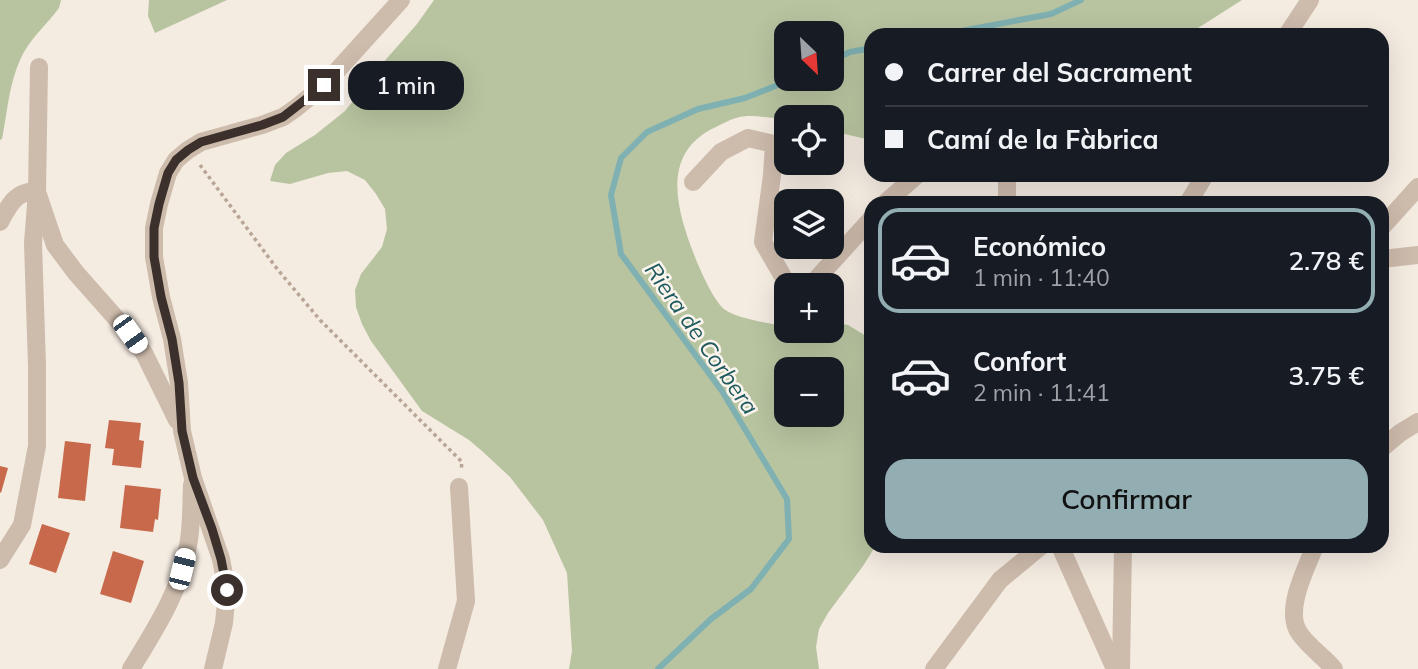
<!DOCTYPE html>
<html lang="es">
<head>
<meta charset="utf-8">
<style>
	body { margin:0; font-family:Mulish,sans-serif; background:#242831; color:#f1f3f6; height:100vh; display:flex; flex-direction:column; font-size:26px; white-space:nowrap }
	* { box-sizing:border-box; margin:0 }
	p { font-size:23px; color:#9ea1a6 }
	.icon { flex:none; width:38px; height:38px; fill:none; stroke:currentColor; stroke-width:2; stroke-linecap:round; stroke-linejoin:round }
	.map { position:relative; flex:1; overflow:hidden }
	.side { position:absolute; left:864px; top:196px; width:525px; height:357px; display:flex; flex-direction:column; background:#171b24; border-radius:21px; box-shadow:0 7px 28px #0002 }
	.side>* { flex:none }
	.top-card { position:absolute; left:864px; top:28px; width:525px; height:154px; border-radius:21px; box-shadow:0 7px 28px #0002; display:grid; align-content:center; height:154px; padding:0 21px; background:#171b24 }
	.needle { width:46px; rotate:155deg }
	.controls { position:absolute; left:774px; top:21px; display:grid; gap:14px }
	.controls a { display:grid; place-items:center; width:70px; height:70px; border-radius:14px; background:#171b24; box-shadow:0 7px 28px #0002; font-size:35px }
	.end { position:absolute; width:32px; height:32px; margin:-16px; border:9px solid #3b302b; background:#fff; box-shadow:0 0 0 4px #fff }
	.from { border-radius:50% }
	.bubble { position:absolute; height:49px; border-radius:21px; background:#171b24; box-shadow:0 7px 28px #0002; font-size:23px; font-weight:600; line-height:49px; text-align:center }
	.car { position:absolute; width:21px; height:42px; margin:-21px -10px; border-radius:9px; box-shadow:0 0 5px 2px #0007; background:linear-gradient(#fff 24%,#345 0 40%,#fff 0 76%,#345 0 86%,#fff 0) }
	.top-card b { display:flex; align-items:center; gap:24px; height:66px; font-size:26px }
	.top-card b+b { border-top:2px solid #363941 }
	.top-card i { width:18px; height:18px; background:#f1f3f6 }
	ul { padding:12px 0 0; list-style:none }
	li { display:flex; align-items:center; gap:21px; height:105px; margin:0 14px 10px; padding:0 7px; border:4px solid transparent; border-radius:21px }
	li div { flex:1 }
	li b { display:block; font-size:26px }
	li em { font-style:normal; font-weight:600 }
	li.current { border-color:#92aeb2 }
	li>.icon { width:63px; height:63px; stroke-width:1.5 }
	.action { display:flex; gap:14px; margin-top:auto; padding:14px 21px }
	.action a { flex:1; height:80px; border-radius:21px; background:#92aeb2; color:#111; font-size:28px; font-weight:600; line-height:80px; text-align:center }
	.map>svg:first-child { display:block }
	.green { fill:#b8c4a0; fill-rule:evenodd }
	.lines { fill:none; stroke-linecap:round; stroke-linejoin:round }
	.stream { stroke:#7fb0b2; stroke-width:6 }
	.building { fill:#c8694b }
	.path { stroke:#b9a596; stroke-width:3.5; stroke-dasharray:3.5 3.5; stroke-linecap:butt }
	.minor { stroke:#cdbbac; stroke-width:18 }
	.route { stroke:#3b302b; stroke-width:9 }
	.labels { text-anchor:middle; dominant-baseline:central; stroke-width:5; stroke-linejoin:round; paint-order:stroke }
	.water-label { font-size:23px; font-style:italic; fill:#1f5a5e; stroke:#fbf5ee }
</style>
</head>
<body>
<div class="map">
<svg width="1418" height="669" viewBox="0 0 1418 669">
	<rect width="100%" height="100%" fill="#f4ebe1"/>
	<g class="green">
		<path d="M0 0H61L59 8C48 23 33 36 24 52 9 80 8 109 2 139L0 140Z"/>
		<polygon points="149,0 227,0 155,33 148,16"/>
		<path d="M434 0H1242L1187 35H872L871 140 831 131V117C816 117 798 117 784 118 768 119 751 113 736 118 729 120 722 124 716 127 659 153 677 211 695 257 700 270 714 301 724 309 734 318 772 324 786 326V331H831L832 322 848 325 871 339 872 546H883L873 550 863 566 828 613 819 629 816 647 819 669H569L572 651 567 573 543 520 510 477 482 451 469 440 422 411 371 341 362 324 356 307 355 290 361 274 382 247 387 229 385 209 376 194 365 180 347 171 328 173 290 184 270 181 275 165 286 153 315 135 345 111 381 65 417 24ZM786 33H831V79H786ZM786 369H831V415H786Z"/>
	</g>
	<g class="lines">
		<g class="stream">
			<polyline points="940,35 1051,14 1081,0"/>
			<polyline points="831,61 850,52 872,48"/>
			<polyline points="658,669 711,619 751,589 789,539 787,499 722,391 621,254 611,195 621,158 647,132 698,109 745,98 793,79"/>
		</g>
	</g>
	<g class="building">
		<polygon points="109,420 141,423 139,440 144,441 141,468 112,465 114,449 105,448"/>
		<polygon points="65,441 91,444 85,501 58,498"/>
		<polygon points="0,466 8,468 1,493 0,492"/>
		<polygon points="125,485 161,489 158,520 155,519 153,532 120,528"/>
		<polygon points="42,524 70,533 56,573 29,564"/>
		<polygon points="113,551 144,561 131,603 100,594"/>
	</g>
	<g class="lines">
		<polyline class="path" points="200,165 278,270 320,320 462,462 461,470"/>
		<g class="minor">
			<polyline points="1287,35 1310,0"/>
			<polyline points="39,67 37,192 55,245 76,273 130,334 144,353 177,420"/>
			<polyline points="693,182 721,152 748,138 774,144 772,175 763,242 785,280 796,285"/>
			<polyline points="885,203 917,175"/>
			<polyline points="1005,203 1007,199 1007,175"/>
			<polyline points="1188,203 1205,175"/>
			<path d="M0 222C9 205 16 190 37 192L33 243 37 366V446L22 525 0 560"/>
			<polyline points="1382,227 1418,187"/>
			<polyline points="1382,259 1418,255"/>
			<polyline points="811,285 872,218"/>
			<polyline points="1382,448 1400,433 1418,422"/>
			<polyline points="1060,546 1115,669"/>
			<path d="M1315 546C1306 569 1283 612 1300 634 1309 647 1324 657 1334 669"/>
			<path d="M131 669C154 631 181 590 188 546 192 526 191 505 192 485"/>
			<polyline points="213,669 224,623 227,590 221,559 193,478 182,431 179,383 172,339 161,297 154,257 154,228 159,204 168,173 176,160 188,150 201,142 262,125 283,117 296,108 324,85 401,0"/>
			<polyline points="447,669 466,601 459,487"/>
			<polyline points="934,669 1000,580 1041,546"/>
			<polyline points="1121,669 1123,546"/>
		</g>
	</g>
	<g class="lines">
		<polyline class="route" points="227,590 221,559 212,529 193,478 182,431 179,383 172,339 161,297 154,257 154,228 159,204 168,173 176,160 188,150 201,142 262,125 283,117 324,85"/>
	</g>
	<g class="labels">
		<g class="water-label">
			<text transform="translate(702 338) rotate(55)">Riera de Corbera</text>
		</g>
	</g>
</svg>
<div class="controls">
<a><svg class="needle" viewBox="-14 -14 28 28"><path d="M0-13l5 13h-10z" fill="#e53935"/><path d="M0 13l5-13h-10z" fill="#9ea1a6"/></svg></a>
<a><svg class="icon" aria-label="locate" viewBox="0 0 24 24"><circle cx="12" cy="12" r="6"/><path d="M12 2v4M12 18v4M2 12h4M18 12h4"/></svg></a>
<a><svg class="icon" aria-label="layers" viewBox="0 0 24 24"><path d="M12 4l9 5-9 5-9-5zM3 14l9 5 9-5"/></svg></a>
<a>+</a>
<a>−</a>
</div>
<i class="end from" style="left:227px;top:590px"></i>
<i class="end" style="left:324px;top:85px"></i>
<div class="bubble" style="left:348px;top:61px;width:116px">1 min</div>
<i class="car" style="left:130px;top:334px;rotate:144deg"></i>
<i class="car" style="left:182px;top:569px;rotate:14deg"></i>
<div class="top-card">
<b><i class="from"></i>Carrer del Sacrament</b>
<b><i></i>Camí de la Fàbrica</b>
</div>
<section class="side">
<ul>
<li class="current"><svg class="icon" aria-label="car" viewBox="0 0 24 24"><path d="M5 17H2v-5l4-1 3-4h7l3 4 3 1v5h-3M9 17h6M6 11h13"/><circle cx="7" cy="17" r="2"/><circle cx="17" cy="17" r="2"/></svg><div><b>Económico</b><p>1 min · 11:40</p></div><em>2.78 €</em></li>
<li><svg class="icon" aria-label="car" viewBox="0 0 24 24"><path d="M5 17H2v-5l4-1 3-4h7l3 4 3 1v5h-3M9 17h6M6 11h13"/><circle cx="7" cy="17" r="2"/><circle cx="17" cy="17" r="2"/></svg><div><b>Confort</b><p>2 min · 11:41</p></div><em>3.75 €</em></li>
</ul>
<div class="action"><a>Confirmar</a></div>
</section>
</div>
</body>
</html>
